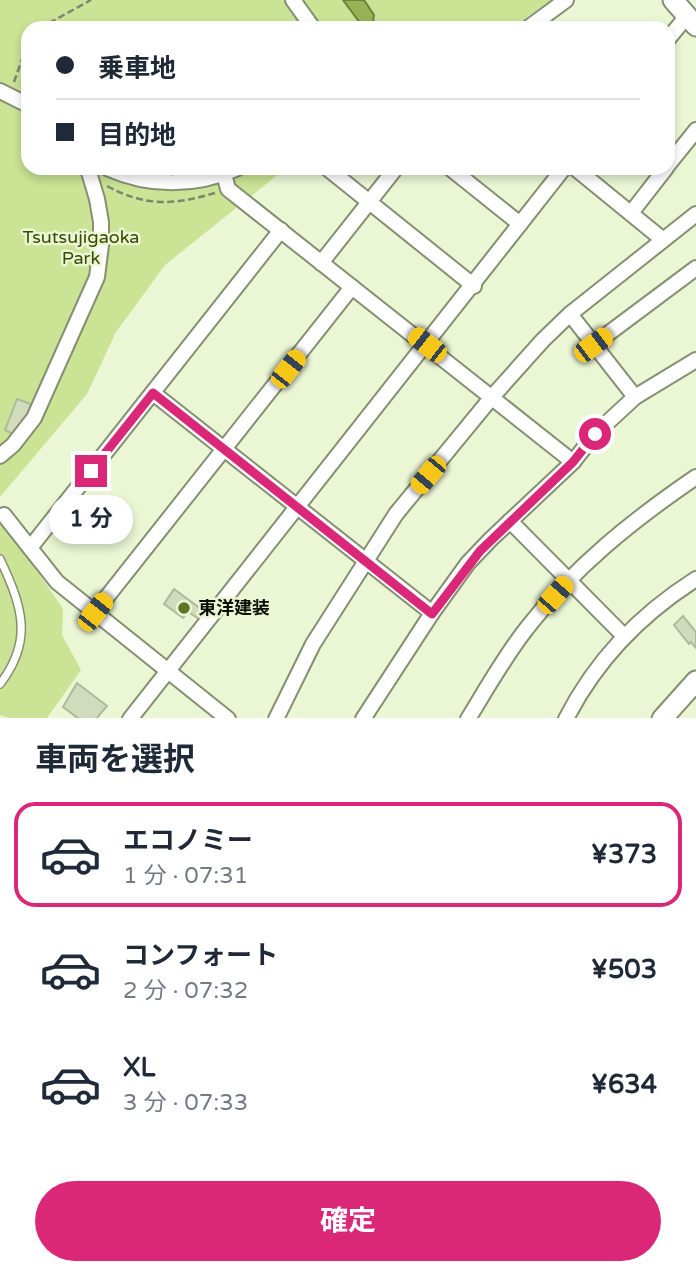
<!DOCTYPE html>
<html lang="ja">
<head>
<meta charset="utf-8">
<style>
	body { margin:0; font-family:"Varela Round","Noto Sans JP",sans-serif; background:#f6f6f7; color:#1f2937; height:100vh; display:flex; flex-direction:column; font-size:26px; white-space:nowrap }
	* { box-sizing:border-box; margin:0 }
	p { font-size:23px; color:#747a83 }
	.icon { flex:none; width:38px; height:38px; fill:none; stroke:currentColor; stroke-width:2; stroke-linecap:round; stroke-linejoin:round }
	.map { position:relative; height:718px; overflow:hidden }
	.panel { display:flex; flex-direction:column; background:#fff; flex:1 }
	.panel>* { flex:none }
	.guide { position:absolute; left:21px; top:21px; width:654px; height:154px; border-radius:21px; box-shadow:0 4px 10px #0003; display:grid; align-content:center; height:154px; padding:0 35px; background:#fff }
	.end { position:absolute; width:32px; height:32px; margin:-16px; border:9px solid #db2777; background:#fff; box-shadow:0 0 0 4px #fff }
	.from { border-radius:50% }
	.bubble { position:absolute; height:49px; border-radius:24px; background:#fff; box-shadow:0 4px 10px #0003; font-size:23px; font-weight:700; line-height:49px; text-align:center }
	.car { position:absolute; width:21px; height:42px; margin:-21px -10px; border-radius:9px; box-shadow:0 0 5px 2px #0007; background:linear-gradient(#f5c518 24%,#345 0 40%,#f5c518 0 76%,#345 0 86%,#f5c518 0) }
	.guide b { display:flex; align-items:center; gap:24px; height:66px; font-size:26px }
	.guide b+b { border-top:2px solid #e0e1e3 }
	.guide i { width:18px; height:18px; background:#1f2937 }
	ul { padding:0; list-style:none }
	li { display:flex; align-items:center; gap:21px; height:105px; margin:0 14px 10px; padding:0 21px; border:4px solid transparent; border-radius:21px }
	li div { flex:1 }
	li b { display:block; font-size:26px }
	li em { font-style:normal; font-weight:700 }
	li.active { border-color:#db2777 }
	li>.icon { width:63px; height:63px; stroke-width:1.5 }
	h2 { padding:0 35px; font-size:32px; line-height:84px }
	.button { display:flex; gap:14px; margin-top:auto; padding:14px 35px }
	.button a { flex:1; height:80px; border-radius:42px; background:#db2777; color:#fff; font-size:28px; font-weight:700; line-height:80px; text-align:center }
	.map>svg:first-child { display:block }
	.green { fill:#cae394 }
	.water { fill:#98b354; stroke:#6e823c; stroke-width:2 }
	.building { fill:#d1dcbc; stroke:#afba9a; stroke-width:2 }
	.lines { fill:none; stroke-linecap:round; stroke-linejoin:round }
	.lane-casing { stroke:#858f71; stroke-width:10 }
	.street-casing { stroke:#858f71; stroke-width:18 }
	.secondary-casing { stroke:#858f71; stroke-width:23 }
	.path { stroke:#7d856f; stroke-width:2.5; stroke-dasharray:7 3.5; stroke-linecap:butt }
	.lane { stroke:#fff; stroke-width:7 }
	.street { stroke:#fff; stroke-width:14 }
	.secondary { stroke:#fff; stroke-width:19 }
	.route { stroke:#db2777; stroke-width:9 }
	.poi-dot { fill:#5f7424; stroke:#ebf6d5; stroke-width:2.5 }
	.labels { text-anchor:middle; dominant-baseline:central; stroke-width:5; stroke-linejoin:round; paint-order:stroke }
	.park-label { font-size:18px; fill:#3a4a00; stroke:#ebf6d5 }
	.poi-label { font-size:18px; font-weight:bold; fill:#0c0f05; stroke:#ebf6d5; text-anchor:start }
</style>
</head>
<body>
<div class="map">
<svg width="696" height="719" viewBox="0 0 696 719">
	<rect width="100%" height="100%" fill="#ebf6d5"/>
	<g class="green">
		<polygon points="0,0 551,0 511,28 28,28 28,168 286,168 165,265 116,332 87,394 0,497"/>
		<polygon points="0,517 63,609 62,635 81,670 47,718 9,718 0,715"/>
	</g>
	<polygon class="water" points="343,0 364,0 374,15 373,22 366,25 360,23"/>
	<g class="building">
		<polygon points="17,399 31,404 25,421 15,435 5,430"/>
		<polygon points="174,589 205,612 199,619 188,612 183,618 164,604"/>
		<polygon points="683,616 696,632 696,648 691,642 689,644 674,625"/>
		<polygon points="77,683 107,706 96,719 79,719 63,707"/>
	</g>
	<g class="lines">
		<defs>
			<path id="lane" d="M0 559C22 606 34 640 0 684"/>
			<g id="street">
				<polyline points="293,0 313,28"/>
				<polyline points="528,28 566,0"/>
				<polyline points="668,39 687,16"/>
				<polyline points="0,91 28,105"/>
				<polyline points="668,165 696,130"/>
				<path d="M107 168C150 187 194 187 238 168"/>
				<polyline points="327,168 474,286"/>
				<polyline points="450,168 520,224"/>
				<polyline points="575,168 662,239"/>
				<polyline points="224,174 228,189 573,462"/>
				<polyline points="631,213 666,168"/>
				<polyline points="321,263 396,168"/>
				<polyline points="570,314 635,397"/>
				<polyline points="593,345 696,268"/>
				<polyline points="153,393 432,613"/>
				<polyline points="0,456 13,445 34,418 97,277 101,245 101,222 97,199 88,169"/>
				<polyline points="4,515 57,582 228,719"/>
				<polyline points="510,521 624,636"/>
				<polyline points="30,548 281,230"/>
				<polyline points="95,612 352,287"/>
				<polyline points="130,719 564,168"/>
				<polyline points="276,719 313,644 396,514 492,397 543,340 570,314 696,214"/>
				<polyline points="363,719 432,613 468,563 491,539 573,462 595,434 635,397 696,360"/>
				<path d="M468 719C487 688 505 656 527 628 574 567 633 520 696 477"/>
				<path d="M566 719C596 660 641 614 696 579"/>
			</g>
			<g id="secondary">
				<polyline points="673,0 696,26"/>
				<polyline points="662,719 696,681"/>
			</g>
		</defs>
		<use href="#lane" class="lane-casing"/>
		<use href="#street" class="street-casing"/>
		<use href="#secondary" class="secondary-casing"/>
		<g class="path">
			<polyline points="40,28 91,0"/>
			<polyline points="14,82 28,42"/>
			<path d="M107 186C146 207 174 205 215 193"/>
		</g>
		<use href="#lane" class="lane"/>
		<use href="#street" class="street"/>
		<use href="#secondary" class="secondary"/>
	</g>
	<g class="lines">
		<polyline class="route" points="91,471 153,393 432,614 480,551 573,462 595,434"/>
	</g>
	<circle class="poi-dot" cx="184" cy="608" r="7"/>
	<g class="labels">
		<g class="park-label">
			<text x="81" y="237">Tsutsujigaoka<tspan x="81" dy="21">Park</tspan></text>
		</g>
		<g class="poi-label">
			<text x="198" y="608">東洋建装</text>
		</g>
	</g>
</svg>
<i class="end from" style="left:595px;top:434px"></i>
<i class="end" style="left:91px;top:471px"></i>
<div class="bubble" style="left:49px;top:495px;width:84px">1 分</div>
<i class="car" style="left:427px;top:345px;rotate:308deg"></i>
<i class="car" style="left:593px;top:345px;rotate:53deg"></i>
<i class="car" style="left:288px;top:369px;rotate:38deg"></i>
<i class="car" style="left:428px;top:475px;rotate:220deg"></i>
<i class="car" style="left:555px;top:595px;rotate:41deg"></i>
<i class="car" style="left:95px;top:612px;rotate:38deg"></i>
<div class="guide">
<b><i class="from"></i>乗車地</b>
<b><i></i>目的地</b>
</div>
</div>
<section class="panel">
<h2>車両を選択</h2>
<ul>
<li class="active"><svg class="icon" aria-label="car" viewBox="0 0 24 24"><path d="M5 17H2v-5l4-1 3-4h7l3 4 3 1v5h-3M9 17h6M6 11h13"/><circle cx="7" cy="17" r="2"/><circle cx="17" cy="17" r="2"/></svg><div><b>エコノミー</b><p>1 分 · 07:31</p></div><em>¥373</em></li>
<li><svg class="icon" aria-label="car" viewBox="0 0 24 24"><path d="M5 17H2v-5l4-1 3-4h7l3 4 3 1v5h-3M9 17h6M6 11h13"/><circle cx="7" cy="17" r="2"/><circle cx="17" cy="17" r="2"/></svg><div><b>コンフォート</b><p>2 分 · 07:32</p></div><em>¥503</em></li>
<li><svg class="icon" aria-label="car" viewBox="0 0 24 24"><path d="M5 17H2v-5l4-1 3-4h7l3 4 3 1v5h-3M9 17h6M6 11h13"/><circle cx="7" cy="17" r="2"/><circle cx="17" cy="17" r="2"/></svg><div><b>XL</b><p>3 分 · 07:33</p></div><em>¥634</em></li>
</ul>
<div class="button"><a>確定</a></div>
</section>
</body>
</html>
